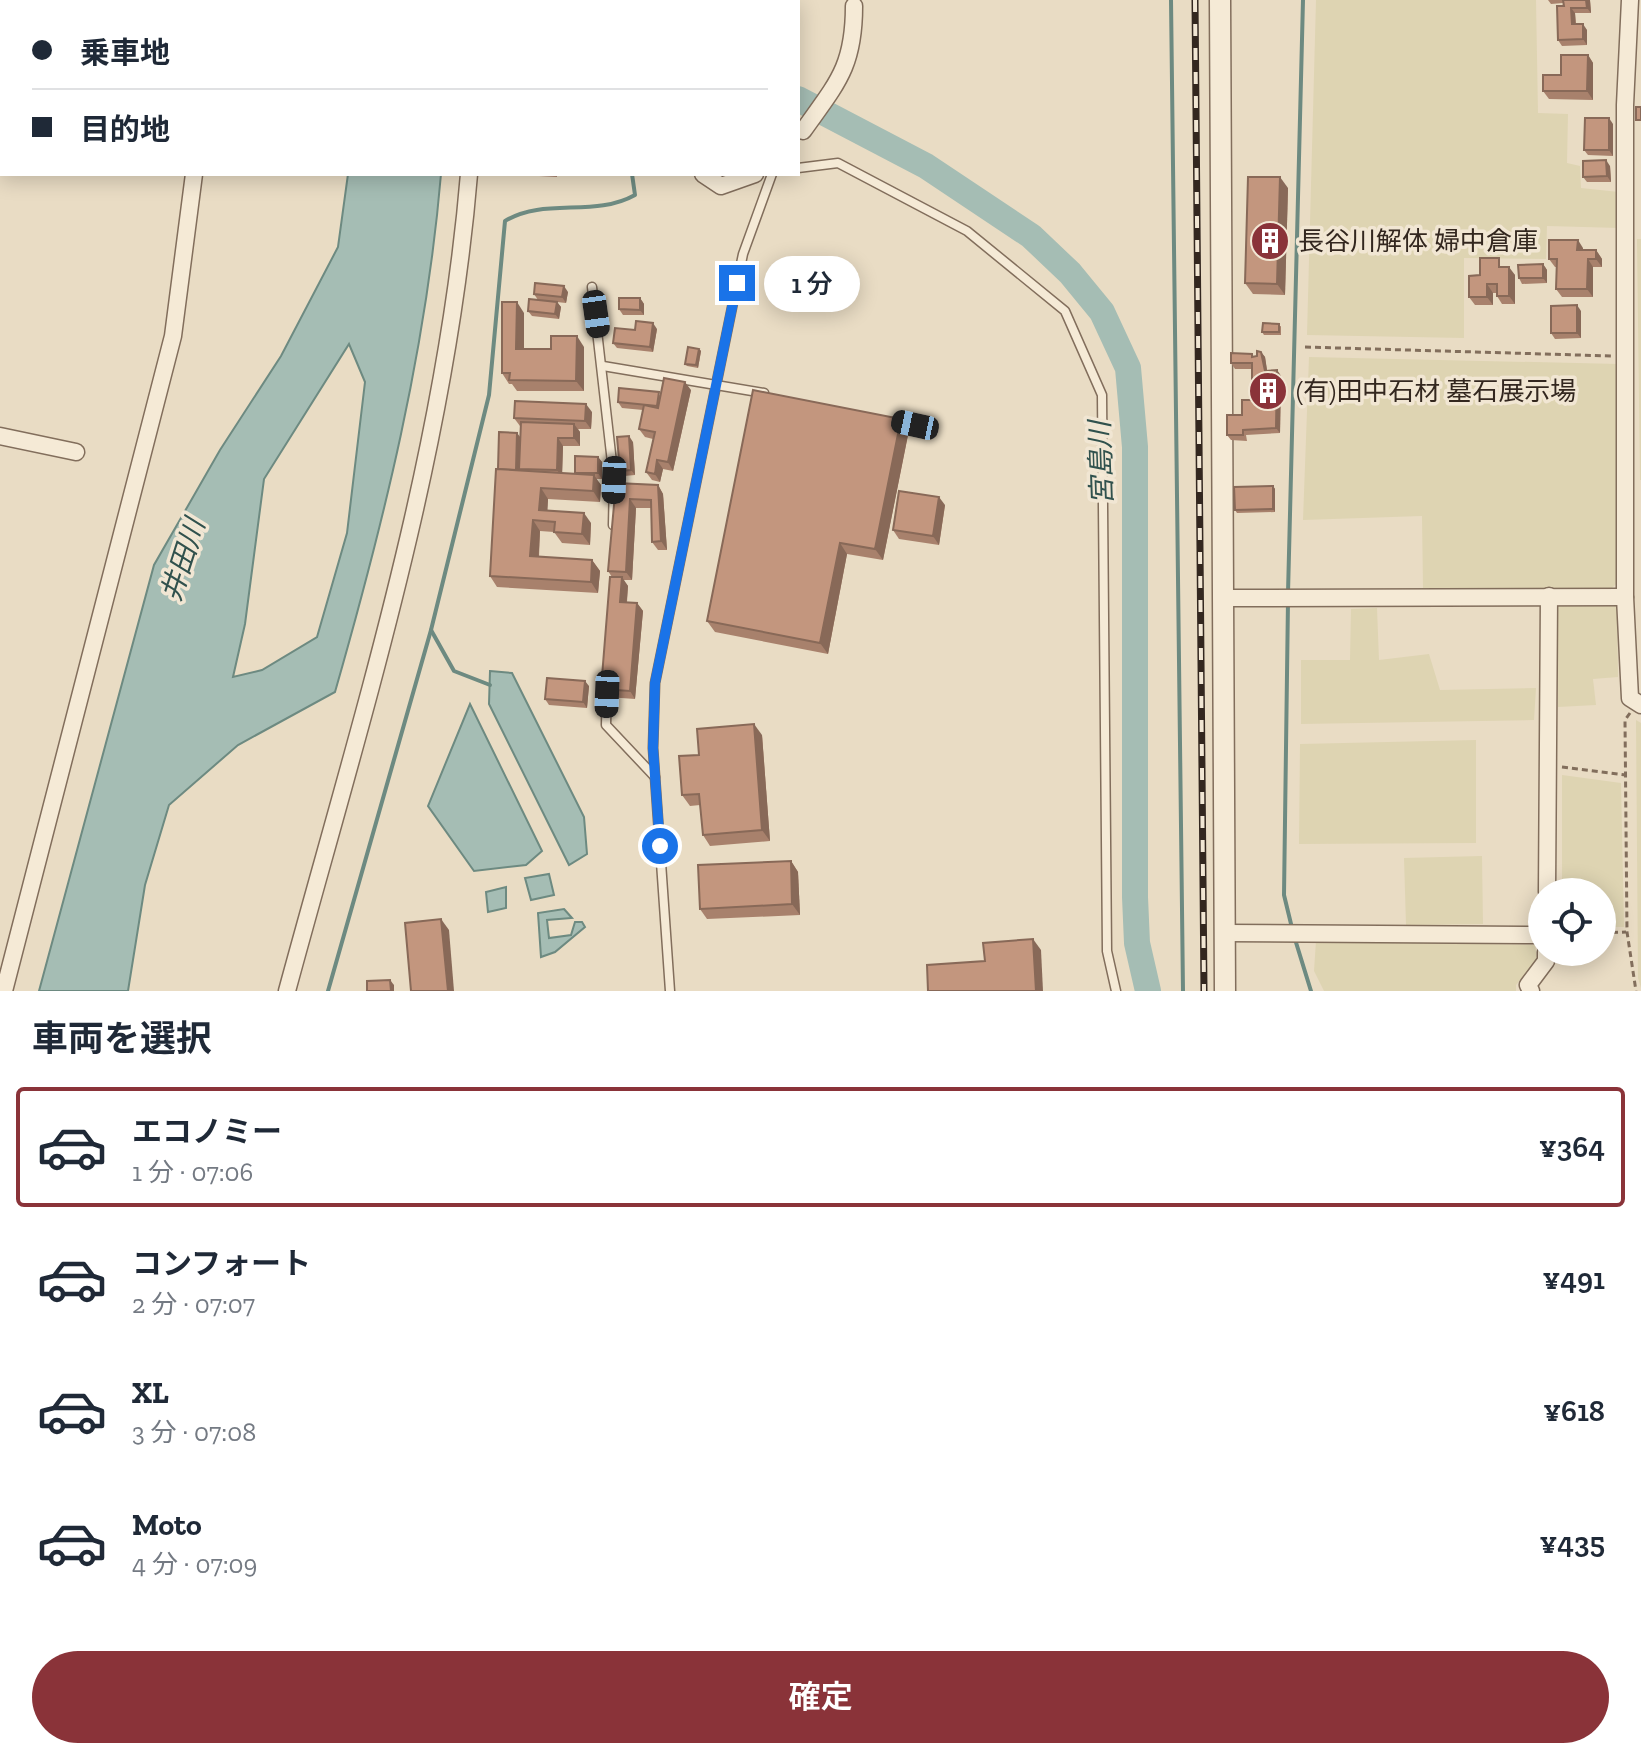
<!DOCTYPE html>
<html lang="ja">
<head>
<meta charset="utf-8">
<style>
	body { margin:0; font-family:"Zilla Slab","Noto Sans JP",serif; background:#f6f6f7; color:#1f2937; height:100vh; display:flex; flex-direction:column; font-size:30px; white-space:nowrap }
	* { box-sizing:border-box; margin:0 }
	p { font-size:26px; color:#747a83 }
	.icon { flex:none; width:44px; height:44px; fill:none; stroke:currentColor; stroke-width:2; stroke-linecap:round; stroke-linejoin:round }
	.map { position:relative; height:991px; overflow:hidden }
	.details { display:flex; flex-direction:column; background:#fff; flex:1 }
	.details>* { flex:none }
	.banner { position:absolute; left:0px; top:0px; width:800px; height:176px; box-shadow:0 4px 20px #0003; display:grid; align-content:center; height:176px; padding:0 32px; background:#fff }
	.buttons { position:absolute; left:1528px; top:878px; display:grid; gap:16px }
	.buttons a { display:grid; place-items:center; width:88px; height:88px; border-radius:50%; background:#fff; box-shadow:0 4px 20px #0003; font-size:40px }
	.end { position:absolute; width:36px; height:36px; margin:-18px; border:10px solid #1a73e8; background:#fff; box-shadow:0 0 0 4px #fff }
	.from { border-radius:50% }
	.bubble { position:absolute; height:56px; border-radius:28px; background:#fff; box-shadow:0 4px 20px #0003; font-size:26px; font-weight:600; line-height:56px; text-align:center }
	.car { position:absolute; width:24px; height:48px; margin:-24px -12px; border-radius:10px; box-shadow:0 0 6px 2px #0007; background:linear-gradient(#222 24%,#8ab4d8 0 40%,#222 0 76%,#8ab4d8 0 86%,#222 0) }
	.banner b { display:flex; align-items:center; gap:28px; height:76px; font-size:30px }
	.banner b+b { border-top:2px solid #e0e1e3 }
	.banner i { width:20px; height:20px; background:#1f2937 }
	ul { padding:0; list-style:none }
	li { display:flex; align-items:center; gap:24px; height:120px; margin:0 16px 12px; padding:0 16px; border:4px solid transparent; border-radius:8px }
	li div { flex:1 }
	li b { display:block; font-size:30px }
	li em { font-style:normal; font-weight:600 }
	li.selected { border-color:#8a3339 }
	li>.icon { width:72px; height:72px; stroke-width:1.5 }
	h2 { padding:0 32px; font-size:36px; line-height:96px }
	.cta { display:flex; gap:16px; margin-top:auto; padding:16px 32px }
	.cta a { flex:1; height:92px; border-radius:48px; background:#8a3339; color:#fff; font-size:32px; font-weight:600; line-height:92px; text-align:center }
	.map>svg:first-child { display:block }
	.farmland { fill:#ded4b2 }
	.water { fill:#a5bdb4; stroke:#6d8a81; stroke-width:2; fill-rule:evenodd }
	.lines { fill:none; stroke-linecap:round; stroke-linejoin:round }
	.stream { stroke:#6d8a81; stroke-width:4 }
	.river { stroke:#a5bdb4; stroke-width:26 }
	.service-casing { stroke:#826e5c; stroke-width:11 }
	.minor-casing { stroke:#826e5c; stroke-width:19 }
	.tertiary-casing { stroke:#826e5c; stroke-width:23 }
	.path { stroke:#826e5c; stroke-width:3; stroke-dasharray:6 4; stroke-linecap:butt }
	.service { stroke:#f5ead6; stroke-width:8 }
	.minor { stroke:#f5ead6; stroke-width:16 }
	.tertiary { stroke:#f5ead6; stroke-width:20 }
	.rail-casing { stroke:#33271f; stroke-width:7 }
	.rail { stroke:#f1e6d3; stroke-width:4; stroke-dasharray:12; stroke-linecap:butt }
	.wall { fill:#a8816c }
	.shaded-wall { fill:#886958 }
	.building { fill:#c3967e; stroke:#886958; stroke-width:2 }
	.route { stroke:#1a73e8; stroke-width:10 }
	.labels { text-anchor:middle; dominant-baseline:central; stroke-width:7; stroke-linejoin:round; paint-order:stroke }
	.poi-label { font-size:26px; fill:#33271f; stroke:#f1e6d3; text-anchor:start }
	.water-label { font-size:28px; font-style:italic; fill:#30514d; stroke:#f1e6d3 }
</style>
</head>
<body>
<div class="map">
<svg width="1641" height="991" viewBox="0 0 1641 991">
	<rect width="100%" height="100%" fill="#e9dcc4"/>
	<g class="farmland">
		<polygon points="1316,0 1536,0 1538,113 1568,114 1567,163 1580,166 1581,188 1619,192 1620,228 1547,226 1546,259 1464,258 1464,338 1307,335"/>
		<polygon points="1637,239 1641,239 1641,480 1640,480"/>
		<polygon points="1309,357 1619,364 1619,581 1612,588 1423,588 1422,516 1303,520"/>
		<polygon points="1617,604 1618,677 1593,679 1596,705 1558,707 1558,606"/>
		<polygon points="1377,608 1379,660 1429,654 1440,690 1536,688 1534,720 1301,724 1301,660 1350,660 1351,609"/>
		<polygon points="1636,720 1641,723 1641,988 1638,978"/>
		<polygon points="1476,740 1476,843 1299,844 1300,744"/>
		<polygon points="1562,775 1621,783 1624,927 1602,927 1602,892 1562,892"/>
		<polygon points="1482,856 1483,924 1406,925 1404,858"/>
		<polygon points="1316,941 1535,945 1537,959 1516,985 1516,991 1324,991 1314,971"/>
	</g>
	<g class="water">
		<path d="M348 174H441C426 351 384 521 335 692L238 745 169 805 145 885 128 991H39L154 565 220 450 281 356 338 247ZM349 344 365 382 347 533 317 637 262 670 233 677 245 624 264 479Z"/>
		<polygon points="490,671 512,673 584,817 587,854 569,865 489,704"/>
		<polygon points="470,704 542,851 526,865 474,871 428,806"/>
		<polygon points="549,874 554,895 531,900 525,878"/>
		<polygon points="506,887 506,908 488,912 486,892"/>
		<polygon points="564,909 572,918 547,920 549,938 571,935 575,922 582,922 585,927 555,952 541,957 538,913"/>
	</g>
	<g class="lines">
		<g class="stream">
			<polyline points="1171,0 1183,991"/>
			<polyline points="522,2 522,0"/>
			<polyline points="1288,593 1303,0"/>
			<polyline points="1288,601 1284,895 1292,928"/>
			<polyline points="431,630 454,671 490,685"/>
			<polyline points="1294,936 1311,991"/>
			<path d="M328 991 431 630 489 395 505 221C545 197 594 218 635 195L632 174"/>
		</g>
		<g class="river">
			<polyline points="627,0 631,2"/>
			<polyline points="798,99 926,166 1031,236 1070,273 1102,312 1128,368 1135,447 1135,897 1137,943 1148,991"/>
		</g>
		<defs>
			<g id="service">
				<polyline points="798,168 838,163 967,231 1065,311 1102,395 1107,951 1116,991"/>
				<polyline points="592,287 614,480 613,525"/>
				<polyline points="603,366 764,393"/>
				<polyline points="895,421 915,425"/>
				<polyline points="607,686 606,725 655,777"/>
				<polyline points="670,991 653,748 655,683 743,254 772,174"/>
			</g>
			<g id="minor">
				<polyline points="137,0 138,2"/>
				<polyline points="1630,0 1625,105 1625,597 1630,698 1641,705"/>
				<polyline points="0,42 2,42"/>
				<path d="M803 131C837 83 854 67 854 6"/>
				<polyline points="703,174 721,186 755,174"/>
				<polyline points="0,436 76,452"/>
				<polyline points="1223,598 1625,597"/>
				<polyline points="1547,892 1549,596"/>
				<polyline points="1226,933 1542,935"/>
				<polyline points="4,991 173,336 194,174"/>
				<path d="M287 991C360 722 446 453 469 174"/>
				<polyline points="1531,991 1528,985 1546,961 1546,952"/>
			</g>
			<polyline id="tertiary" points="1220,0 1225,991"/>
		</defs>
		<use href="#service" class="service-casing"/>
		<use href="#minor" class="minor-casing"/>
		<use href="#tertiary" class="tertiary-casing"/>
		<g class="path">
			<polyline points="1305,347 1612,356"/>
			<polyline points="1630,713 1625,720 1627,932 1636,991"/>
			<polyline points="1562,767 1626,775"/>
			<polyline points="1602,933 1626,932"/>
		</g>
		<use href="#service" class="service"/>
		<use href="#minor" class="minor"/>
		<use href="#tertiary" class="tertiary"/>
		<defs>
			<polyline id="rail" points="1195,0 1204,991"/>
		</defs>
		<use href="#rail" class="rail-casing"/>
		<use href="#rail" class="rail"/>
	</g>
	<g class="wall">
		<polygon points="1548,0 1590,0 1591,13 1575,13 1576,24 1587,30 1587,45 1562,46 1558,40 1563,3 1551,4"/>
		<polygon points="1588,55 1593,63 1593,100 1549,99 1543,91 1561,75"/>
		<polygon points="1613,124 1613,156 1588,155 1584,150"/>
		<polygon points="1610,166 1611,182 1587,182 1583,177"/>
		<polygon points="520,174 557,174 557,177 521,175"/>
		<polygon points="1288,188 1285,295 1253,294 1245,283"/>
		<polygon points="1583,248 1583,250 1596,250 1602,259 1602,267 1593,267 1593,297 1562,297 1556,289 1557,267 1555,267 1549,259"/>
		<polygon points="1543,264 1547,270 1547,283 1522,284 1519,278"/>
		<polygon points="1505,267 1515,275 1515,304 1502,304 1497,296 1497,293 1493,293 1493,305 1475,305 1469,297 1480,275"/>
		<polygon points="568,292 566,303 538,300 534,294"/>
		<polygon points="640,298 644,304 644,315 623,315 619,309"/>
		<polygon points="557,302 561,307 559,319 532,316 528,311"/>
		<polygon points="1581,311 1581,338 1555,339 1551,333"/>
		<polygon points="524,313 524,349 551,349 584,347 584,391 517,391 512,384 509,384 502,373"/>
		<polygon points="1281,326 1281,335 1264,335 1262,332"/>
		<polygon points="657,329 653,352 617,348 613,343"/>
		<polygon points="699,349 701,351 698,368 687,366 685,364"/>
		<polygon points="1261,352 1265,357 1267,371 1277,370 1281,376 1280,433 1246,435 1247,441 1231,440 1227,435 1252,400 1252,369 1235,369 1231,363 1252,354 1254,357 1257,356"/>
		<polygon points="691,390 673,471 663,469 660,482 652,480 646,472 653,439 645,437 639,429 643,410 622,408 618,402"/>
		<polygon points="592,412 591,429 578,429 580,432 580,446 563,446 562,473 575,473 598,457 602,462 602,479 596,479 601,485 600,502 548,499 547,510 591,523 590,545 562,543 554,532 540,531 539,557 592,560 600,571 598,593 497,587 490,576 498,469 520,438 520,426 514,418"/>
		<polygon points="901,419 909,430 883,560 847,554 828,654 715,632 707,621"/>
		<polygon points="633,442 635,475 624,476 620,471"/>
		<polygon points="616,483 658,485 663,494 667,550 658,550 652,542 652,508 636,508 632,580 623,580 628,586 627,602 637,603 643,611 635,699 607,697 601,689 612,577 608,571"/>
		<polygon points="1273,486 1275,489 1275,512 1237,513 1235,510"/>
		<polygon points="945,505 939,545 899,539 893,530"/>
		<polygon points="589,686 587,708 549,705 545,699"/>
		<polygon points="762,735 770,841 710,846 703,835 700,805 690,806 682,795 699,755"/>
		<polygon points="791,861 798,872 800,915 707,919 700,909"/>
	</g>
	<g class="shaded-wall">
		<polygon points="1586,0 1590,0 1591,13 1587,8"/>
		<polygon points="1571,8 1575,13 1576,30 1572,24"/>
		<polygon points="1583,24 1587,30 1587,45 1583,39"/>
		<polygon points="1588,55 1593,63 1593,100 1587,91"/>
		<polygon points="1609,118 1613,124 1613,156 1609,150"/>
		<polygon points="1606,160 1610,166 1611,182 1607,176"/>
		<polygon points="1280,177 1288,188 1285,295 1277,284"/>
		<polygon points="1578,240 1583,248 1583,258 1577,250"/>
		<polygon points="1596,250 1602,259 1602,267 1596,259"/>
		<polygon points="1588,259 1593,267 1593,297 1587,289"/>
		<polygon points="1543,264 1547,270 1547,283 1543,278"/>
		<polygon points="1509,267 1515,275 1515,304 1509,296"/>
		<polygon points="1487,284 1493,293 1493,305 1487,297"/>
		<polygon points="564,286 568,292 566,303 562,297"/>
		<polygon points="640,298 644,304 644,315 640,310"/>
		<polygon points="517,302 524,313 524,360 516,349"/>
		<polygon points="557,302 561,307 559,319 555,314"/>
		<polygon points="1577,305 1581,311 1581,338 1577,333"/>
		<polygon points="653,323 657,329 653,352 650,347"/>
		<polygon points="577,336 584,347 584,391 576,381"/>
		<polygon points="699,349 701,351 698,368 696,365"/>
		<polygon points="1261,352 1265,357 1268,376 1265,371"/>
		<polygon points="1277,370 1281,376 1280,433 1276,428"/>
		<polygon points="685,382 691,390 673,471 668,462"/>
		<polygon points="586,404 592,412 591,429 585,421"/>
		<polygon points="901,419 909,430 883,560 875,549"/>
		<polygon points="574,424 580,432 580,446 574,438"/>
		<polygon points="517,433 521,438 519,476 516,470"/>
		<polygon points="629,436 633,442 635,475 631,470"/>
		<polygon points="558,438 563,446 562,478 557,470"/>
		<polygon points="598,457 602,462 602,479 598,473"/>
		<polygon points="657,460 663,469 660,482 655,474"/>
		<polygon points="594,475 601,485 600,502 593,491"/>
		<polygon points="658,485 663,494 667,550 661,541"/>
		<polygon points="1273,486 1275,489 1275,512 1273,509"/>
		<polygon points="541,488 548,499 547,521 539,510"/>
		<polygon points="939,497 945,505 939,545 933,536"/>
		<polygon points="630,499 636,508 632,580 626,572"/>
		<polygon points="584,513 591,523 590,545 582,534"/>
		<polygon points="533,520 540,531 538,567 530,556"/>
		<polygon points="840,543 847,554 828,654 820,643"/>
		<polygon points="592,560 600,571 598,593 591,582"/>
		<polygon points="622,577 628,586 626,610 620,602"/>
		<polygon points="637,603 643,611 635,699 630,691"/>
		<polygon points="585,681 589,686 587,708 583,702"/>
		<polygon points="754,724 762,735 770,841 762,830"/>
		<polygon points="791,861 798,872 800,915 792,904"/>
		<polygon points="441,919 449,930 454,991 448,991"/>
		<polygon points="1033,939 1041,950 1043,991 1036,991"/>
		<polygon points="390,980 394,985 394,991 391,991"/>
	</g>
	<g class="building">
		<polygon points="1563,0 1586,0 1587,8 1571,8 1572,24 1583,24 1583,39 1558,40 1557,6 1564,6"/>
		<polygon points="1561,55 1588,55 1587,91 1543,91 1543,75 1561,75"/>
		<rect x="1636" y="107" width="5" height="13"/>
		<polygon points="1585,118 1609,118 1609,150 1584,150"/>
		<polygon points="1606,160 1607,176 1583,177 1583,161"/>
		<polygon points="1248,177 1280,177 1277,284 1245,283"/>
		<polygon points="1549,240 1578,240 1577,250 1596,250 1596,259 1588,259 1587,289 1556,289 1557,259 1549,259"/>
		<polygon points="1480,258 1499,258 1499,267 1509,267 1509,296 1497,296 1497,284 1487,284 1487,297 1469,297 1469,276 1480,275"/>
		<polygon points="1543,264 1543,278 1519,278 1518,265"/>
		<polygon points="535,283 564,286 562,297 534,294"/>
		<polygon points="619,298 640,298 640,310 619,309"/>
		<polygon points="529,299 557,302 555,314 528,311"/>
		<polygon points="502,302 517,302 516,349 551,349 551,336 577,336 576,381 509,380 510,373 502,373"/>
		<polygon points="1577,305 1577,333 1551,333 1551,306"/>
		<polygon points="636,321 653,323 650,347 613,343 615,328 635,330"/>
		<polygon points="1263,323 1279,324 1279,332 1262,332"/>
		<polygon points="688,347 699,349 696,365 685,364"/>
		<polygon points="1257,351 1261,352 1265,371 1277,370 1276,428 1243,430 1243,435 1227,435 1227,415 1242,415 1242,400 1252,400 1252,363 1231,363 1231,353 1252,354 1252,357 1257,356"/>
		<polygon points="664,378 685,382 668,462 657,460 655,474 646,472 655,432 639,429 644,405 658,408"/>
		<polygon points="619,388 659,392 657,406 618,402"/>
		<polygon points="753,390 901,419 875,549 840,543 820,643 707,621"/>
		<polygon points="515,401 586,404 585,421 514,418"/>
		<polygon points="521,422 574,424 574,438 558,438 557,470 519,469"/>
		<polygon points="499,432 517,433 516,470 498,469"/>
		<polygon points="629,436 631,470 620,471 617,437"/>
		<polygon points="575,456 598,457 598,473 575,473"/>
		<polygon points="496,469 594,475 593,491 541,488 539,510 584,513 582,534 554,532 555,522 533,520 530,556 592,560 591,582 490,576"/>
		<polygon points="616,483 658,485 661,541 652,542 651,500 630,499 626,572 608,571"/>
		<polygon points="1273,486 1273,509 1235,510 1234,487"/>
		<polygon points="899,491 939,497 933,536 893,530"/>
		<polygon points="610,577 622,577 620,602 637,603 630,691 601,689"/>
		<polygon points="547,678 585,681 583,702 545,699"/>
		<polygon points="754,724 762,830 703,835 699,794 682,795 679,756 699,755 697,729"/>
		<polygon points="791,861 792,904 700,909 698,865"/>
		<polygon points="441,919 448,991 411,991 405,923"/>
		<polygon points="1033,939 1036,991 928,991 927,965 985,961 983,943"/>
		<polygon points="390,980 391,991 367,991 367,981"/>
	</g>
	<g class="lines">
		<polyline class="route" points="660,846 653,748 655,683 737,283"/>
	</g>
	<defs>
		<symbol id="building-disc" viewBox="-11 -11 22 22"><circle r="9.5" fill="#8a3339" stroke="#f1e6d3"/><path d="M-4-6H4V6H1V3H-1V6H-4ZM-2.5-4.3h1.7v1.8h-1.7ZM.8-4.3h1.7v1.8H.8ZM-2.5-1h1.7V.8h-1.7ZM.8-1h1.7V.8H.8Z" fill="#fff"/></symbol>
	</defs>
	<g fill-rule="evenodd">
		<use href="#building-disc" x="1248" y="219" width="44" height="44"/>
		<use href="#building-disc" x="1246" y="369" width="44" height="44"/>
	</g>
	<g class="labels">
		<g class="poi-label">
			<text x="1298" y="241">長谷川解体 婦中倉庫</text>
			<text x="1296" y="391">(有)田中石材 墓石展示場</text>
		</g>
		<g class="water-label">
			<text transform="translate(1101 463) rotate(-92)">宮島川</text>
			<text transform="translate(183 560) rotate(-72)">井田川</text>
		</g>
	</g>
</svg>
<div class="buttons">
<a><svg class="icon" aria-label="locate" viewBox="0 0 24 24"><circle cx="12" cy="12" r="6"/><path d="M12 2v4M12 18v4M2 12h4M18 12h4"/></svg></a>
</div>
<i class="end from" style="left:660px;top:846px"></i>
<i class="end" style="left:737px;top:283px"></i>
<div class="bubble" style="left:764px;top:256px;width:96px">1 分</div>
<i class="car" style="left:596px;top:314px;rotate:172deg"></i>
<i class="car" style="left:915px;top:425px;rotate:282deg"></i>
<i class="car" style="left:614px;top:480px;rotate:182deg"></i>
<i class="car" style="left:607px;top:694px;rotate:182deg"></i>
<div class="banner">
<b><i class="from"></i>乗車地</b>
<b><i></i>目的地</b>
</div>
</div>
<section class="details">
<h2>車両を選択</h2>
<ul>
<li class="selected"><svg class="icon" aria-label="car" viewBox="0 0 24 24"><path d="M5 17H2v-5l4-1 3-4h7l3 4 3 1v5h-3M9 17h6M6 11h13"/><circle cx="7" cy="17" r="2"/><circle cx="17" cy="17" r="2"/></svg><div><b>エコノミー</b><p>1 分 · 07:06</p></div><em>¥364</em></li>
<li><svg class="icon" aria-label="car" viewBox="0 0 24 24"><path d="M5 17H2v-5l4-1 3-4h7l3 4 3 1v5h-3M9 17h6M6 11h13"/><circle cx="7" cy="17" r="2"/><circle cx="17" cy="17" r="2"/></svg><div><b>コンフォート</b><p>2 分 · 07:07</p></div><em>¥491</em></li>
<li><svg class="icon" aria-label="car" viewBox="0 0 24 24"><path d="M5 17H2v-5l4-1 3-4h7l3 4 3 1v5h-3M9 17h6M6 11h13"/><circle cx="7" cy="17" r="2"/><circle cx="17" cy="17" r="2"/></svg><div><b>XL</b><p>3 分 · 07:08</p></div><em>¥618</em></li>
<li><svg class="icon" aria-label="car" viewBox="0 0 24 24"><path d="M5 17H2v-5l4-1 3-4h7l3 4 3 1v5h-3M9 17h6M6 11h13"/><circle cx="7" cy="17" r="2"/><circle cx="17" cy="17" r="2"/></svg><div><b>Moto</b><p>4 分 · 07:09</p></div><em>¥435</em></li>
</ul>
<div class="cta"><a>確定</a></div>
</section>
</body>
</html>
